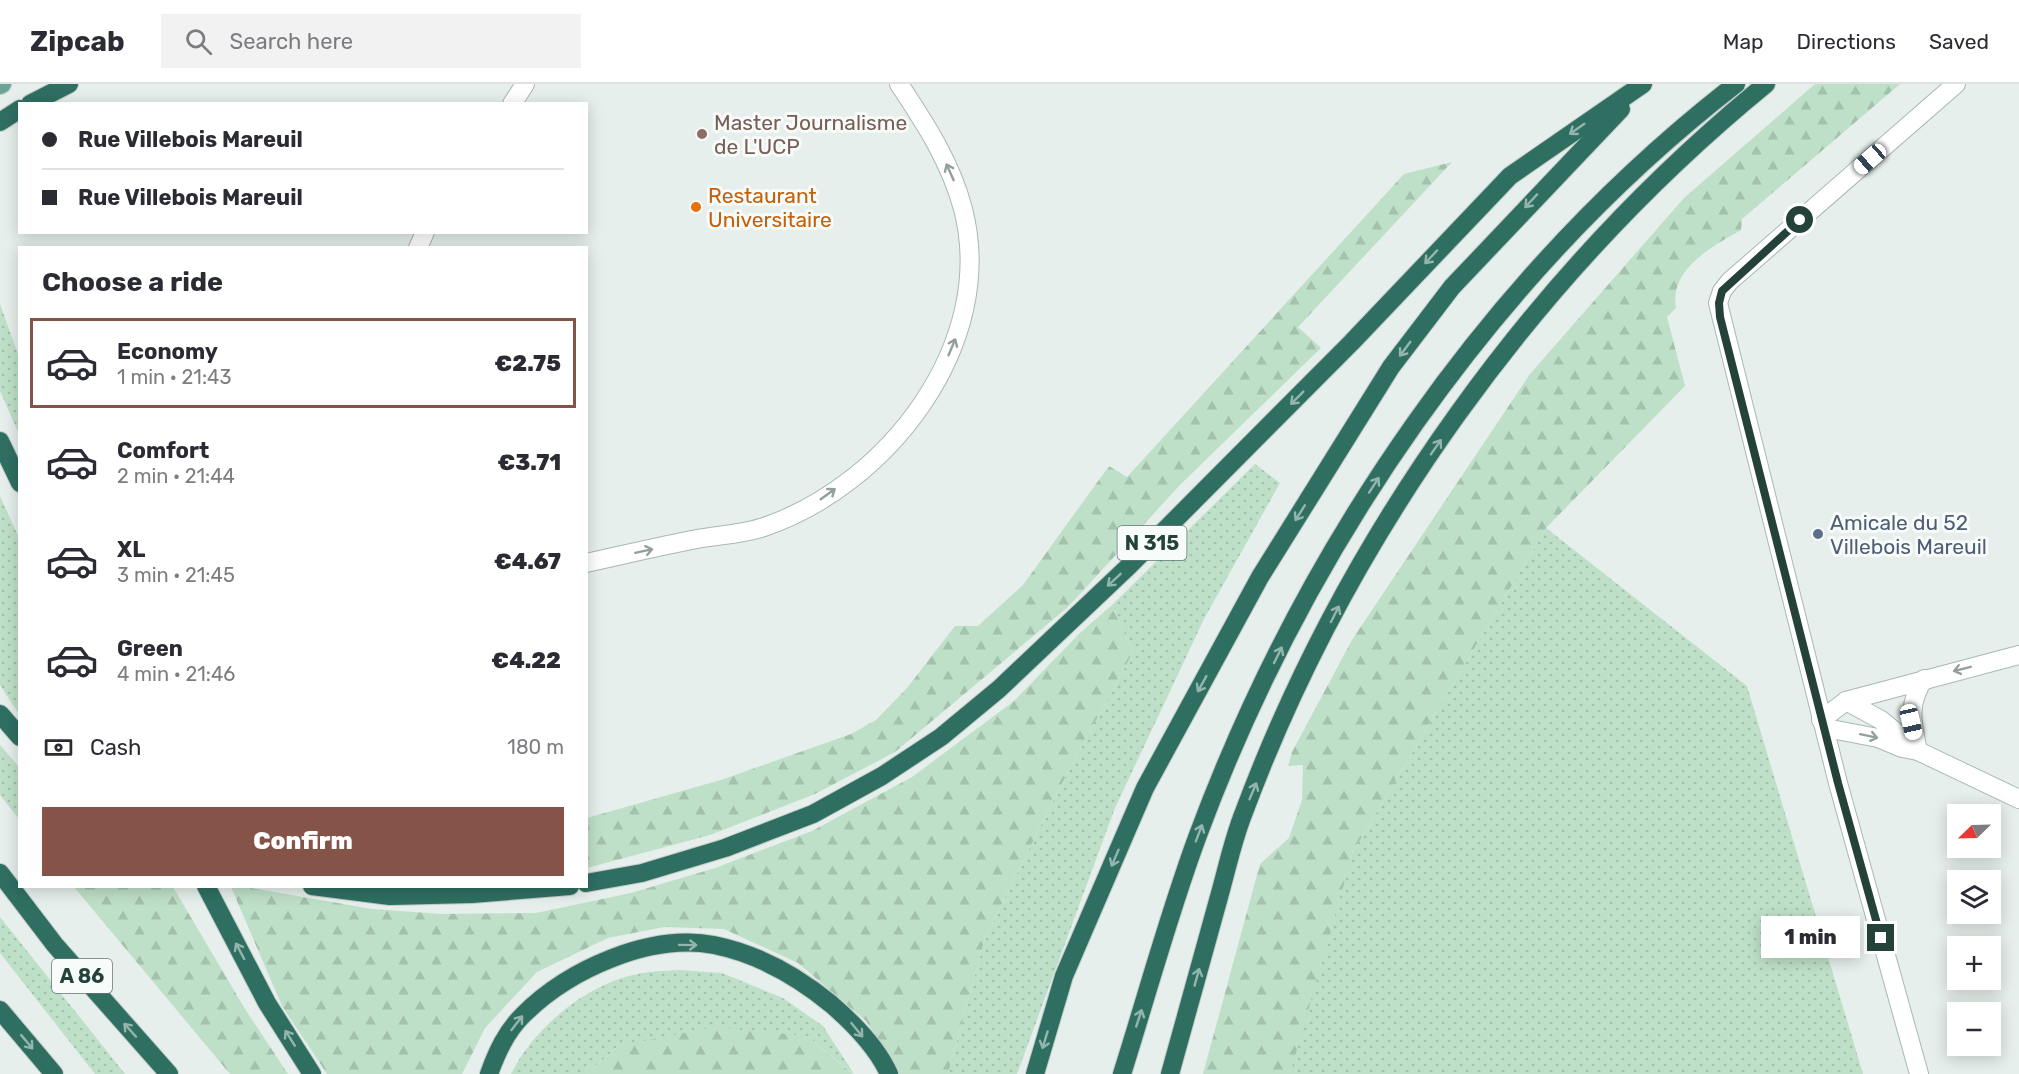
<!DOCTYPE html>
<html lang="en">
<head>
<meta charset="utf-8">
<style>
	body { margin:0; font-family:Rubik,sans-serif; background:#f2f2f3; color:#2b2b33; height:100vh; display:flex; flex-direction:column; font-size:22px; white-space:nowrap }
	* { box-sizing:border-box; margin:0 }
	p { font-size:20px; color:#7c7c81 }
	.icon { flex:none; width:33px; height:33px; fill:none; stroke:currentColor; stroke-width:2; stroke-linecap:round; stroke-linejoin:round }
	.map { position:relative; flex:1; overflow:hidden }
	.panel { position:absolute; left:18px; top:162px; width:570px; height:642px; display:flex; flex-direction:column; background:#fff; border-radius:0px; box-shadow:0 3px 15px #0003 }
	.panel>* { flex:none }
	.banner { position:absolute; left:18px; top:18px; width:570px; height:132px; border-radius:0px; box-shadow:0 3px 15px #0003; display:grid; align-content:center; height:132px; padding:0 24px; background:#fff }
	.needle { width:39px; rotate:247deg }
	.tools { position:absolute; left:1947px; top:720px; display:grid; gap:12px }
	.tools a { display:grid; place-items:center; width:54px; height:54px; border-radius:0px; background:#fff; box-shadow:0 3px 15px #0003; font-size:30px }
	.end { position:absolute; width:27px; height:27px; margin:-14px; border:8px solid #24423a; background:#fff; box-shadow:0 0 0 3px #fff }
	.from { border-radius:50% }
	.bubble { position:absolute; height:42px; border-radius:0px; background:#fff; box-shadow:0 3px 15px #0003; font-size:20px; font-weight:800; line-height:42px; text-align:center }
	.car { position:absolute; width:18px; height:36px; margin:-18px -9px; border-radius:8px; box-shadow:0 0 4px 2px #0007; background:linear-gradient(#fff 24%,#345 0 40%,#fff 0 76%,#345 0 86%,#fff 0) }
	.banner b { display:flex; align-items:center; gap:21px; height:57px; font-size:22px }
	.banner b+b { border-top:2px solid #e1e1e2 }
	.banner i { width:15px; height:15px; background:#2b2b33 }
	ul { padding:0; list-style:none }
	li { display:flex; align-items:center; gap:18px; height:90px; margin:0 12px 9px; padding:0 12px; border:3px solid transparent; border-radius:0px }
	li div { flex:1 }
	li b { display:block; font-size:22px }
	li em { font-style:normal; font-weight:800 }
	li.active { border-color:#855347 }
	li>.icon { width:54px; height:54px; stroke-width:1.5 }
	h2 { padding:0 24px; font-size:27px; line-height:72px }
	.pay { display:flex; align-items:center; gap:15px; height:66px; padding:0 24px; font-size:22px }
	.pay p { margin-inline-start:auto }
	.button { display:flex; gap:12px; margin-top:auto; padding:12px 24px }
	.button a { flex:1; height:69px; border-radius:0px; background:#855347; color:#fff; font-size:24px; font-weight:800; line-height:69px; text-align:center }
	header { display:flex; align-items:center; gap:36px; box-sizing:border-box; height:84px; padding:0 30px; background:#fff; border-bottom:2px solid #e1e1e2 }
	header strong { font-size:28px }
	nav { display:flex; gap:33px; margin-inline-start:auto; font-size:21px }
	.search { width:420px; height:54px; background:#f2f2f3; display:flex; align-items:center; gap:15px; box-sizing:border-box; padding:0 21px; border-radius:0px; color:#7c7c81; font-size:22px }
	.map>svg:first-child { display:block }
	.grass { fill:url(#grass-dots) }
	.forest { fill:url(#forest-firs) }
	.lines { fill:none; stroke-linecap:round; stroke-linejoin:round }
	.street-casing { stroke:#a8b8b2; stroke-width:20 }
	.primary-casing { stroke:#c2cac8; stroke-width:20 }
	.highway-casing { stroke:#c2cac8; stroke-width:20 }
	.street { stroke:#fff; stroke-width:18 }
	.primary { stroke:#6aa596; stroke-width:18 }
	.highway { stroke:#2f6f62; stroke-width:18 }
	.oneway { stroke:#93b5ae }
	.oneway2 { stroke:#92a09c }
	.route { stroke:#24423a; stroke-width:8 }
	.education-dot { fill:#8d6e63; stroke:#f7fbf9; stroke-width:2 }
	.food-dot { fill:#e8710a; stroke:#f7fbf9; stroke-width:2 }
	.service-dot { fill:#5c6f8a; stroke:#f7fbf9; stroke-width:2 }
	.labels { text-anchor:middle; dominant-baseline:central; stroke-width:6; stroke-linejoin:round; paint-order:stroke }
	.shield { fill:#f7fbf9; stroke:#637a73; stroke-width:1.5 }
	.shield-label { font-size:20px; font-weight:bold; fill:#24423a }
	.education-label { font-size:21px; fill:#785e54; stroke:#f7fbf9; text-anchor:start }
	.food-label { font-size:21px; fill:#c56008; stroke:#f7fbf9; text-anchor:start }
	.service-label { font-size:21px; fill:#4e5e75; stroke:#f7fbf9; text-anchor:start }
</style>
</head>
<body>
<header>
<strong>Zipcab</strong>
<div class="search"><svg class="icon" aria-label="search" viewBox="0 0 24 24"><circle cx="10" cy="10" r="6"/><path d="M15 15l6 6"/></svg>Search here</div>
<nav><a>Map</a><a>Directions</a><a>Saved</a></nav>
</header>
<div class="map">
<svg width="2019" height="990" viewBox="0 0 2019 990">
	<defs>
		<pattern id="grass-dots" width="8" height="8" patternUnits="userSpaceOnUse" patternTransform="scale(1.5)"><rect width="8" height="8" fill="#bfe0c8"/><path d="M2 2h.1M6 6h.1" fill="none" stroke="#a4c1ad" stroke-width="1.8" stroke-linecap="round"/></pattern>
		<pattern id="forest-firs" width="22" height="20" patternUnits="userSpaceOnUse" patternTransform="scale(1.5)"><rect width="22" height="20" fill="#bfe0c8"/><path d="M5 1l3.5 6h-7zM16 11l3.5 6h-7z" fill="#a4c1ad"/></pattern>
	</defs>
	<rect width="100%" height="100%" fill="#e6efeb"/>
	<g class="grass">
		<polygon points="0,220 19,273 19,350 0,307"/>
		<polygon points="1255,380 1280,399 1204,535 1115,724 1017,990 948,990 985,854 1062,699 1133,568 1112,521"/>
		<polygon points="0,412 19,454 19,630 0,601"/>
		<polygon points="1546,444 1747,602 1863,990 1285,990 1353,768"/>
		<polygon points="0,661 19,683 19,735 0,711"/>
		<polygon points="0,833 125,990 95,990 0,869"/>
		<path d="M679 886 722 889 783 914 823 942 854 990 807 952 618 962 587 990H511C533 945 587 899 638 890 651 887 666 887 679 886Z"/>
	</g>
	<g class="forest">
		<path d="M1815 0H1900L1742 135 1741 146C1713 162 1669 185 1676 224L1667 233 1685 302 1546 444 1353 768 1290 990H1203L1260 780 1289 754 1302 716 1303 681 1288 682 1292 668 1352 556 1530 290 1684 114Z"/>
		<polygon points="1452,78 1298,243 1321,264 1180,401 1068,523 895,668 815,710 710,751 587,784 587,734 721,696 851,650 876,636 907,604 955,542 978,542 1023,501 1109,382 1127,393 1404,90"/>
		<polygon points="1112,521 1133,568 1062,699 985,854 948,990 899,990 866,937 798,879 724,845 664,843 608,854 537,888 485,944 462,990 327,990 282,922 231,803 245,803 372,825 442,830 536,829 631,809 715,784 812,747 912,693 1014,617 1080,549"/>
		<polygon points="74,803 173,803 245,925 288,990 230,990"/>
		<polygon points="714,943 807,952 853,990 587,990 618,962"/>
	</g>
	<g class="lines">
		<defs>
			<g id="street">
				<polyline points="512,20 525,0"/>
				<polyline points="418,164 425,148"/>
				<path d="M586 479C623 471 660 462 697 455 719 451 744 450 764 443 888 401 998 259 963 125 951 79 925 39 899 0"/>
				<polyline points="2019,571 1846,617 1821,636 1831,645 1878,654 1902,664 1918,667 2019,715"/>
				<polyline points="1846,617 1881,636 1915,664"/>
				<path d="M1918 667C1912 639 1907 620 1924 595"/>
				<polyline points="1919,990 1838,699 1718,219 1722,207 1730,197 1956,0"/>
			</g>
			<polyline id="primary" points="0,1 2,0"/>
			<g id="highway">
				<polyline points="30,20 69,0"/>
				<polyline points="0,38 20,25"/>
				<polyline points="0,357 20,399"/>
				<polyline points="0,630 20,653"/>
				<polyline points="0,789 55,861 169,990"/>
				<polyline points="586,799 642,789 725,764 813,730 882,692 941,653 999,605 1130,481 1351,259 1510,92 1643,0"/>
				<polyline points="206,802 267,919 312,990"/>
				<polyline points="312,802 390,812 472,810 570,802"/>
				<polyline points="0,926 54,990"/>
				<path d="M489 990C497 968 506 948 523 931 568 886 649 849 714 861 758 870 797 892 831 920 853 939 877 963 889 990"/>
				<polyline points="1035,990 1064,892 1145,704 1260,493 1391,283 1452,203 1621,25"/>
				<path d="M1122 990C1147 911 1169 829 1198 751 1305 463 1492 189 1736 0"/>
				<path d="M1170 990C1186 931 1203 872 1219 813 1227 785 1233 755 1244 728 1348 449 1536 188 1766 0"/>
			</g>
		</defs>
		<use href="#street" class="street-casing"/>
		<use href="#primary" class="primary-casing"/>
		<use href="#highway" class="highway-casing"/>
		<use href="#street" class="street"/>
		<use href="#primary" class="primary"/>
		<use href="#highway" class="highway"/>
	</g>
	<defs><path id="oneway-shaft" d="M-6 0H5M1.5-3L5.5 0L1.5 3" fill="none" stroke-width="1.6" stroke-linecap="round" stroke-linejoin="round" transform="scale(1.5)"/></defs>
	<g class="oneway">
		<use href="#oneway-shaft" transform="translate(1577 45) rotate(145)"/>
		<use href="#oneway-shaft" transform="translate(1531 117) rotate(133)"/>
		<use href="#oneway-shaft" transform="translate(1431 173) rotate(133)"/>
		<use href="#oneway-shaft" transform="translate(1405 265) rotate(127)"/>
		<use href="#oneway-shaft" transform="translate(1297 314) rotate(135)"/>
		<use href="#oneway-shaft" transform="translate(1436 363) rotate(-55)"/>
		<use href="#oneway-shaft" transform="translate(1374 401) rotate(-57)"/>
		<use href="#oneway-shaft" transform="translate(1300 429) rotate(122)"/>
		<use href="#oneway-shaft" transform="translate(1114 496) rotate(137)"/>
		<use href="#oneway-shaft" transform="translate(1335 530) rotate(-63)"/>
		<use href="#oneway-shaft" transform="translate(1278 571) rotate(-64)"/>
		<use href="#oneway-shaft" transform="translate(1202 600) rotate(119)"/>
		<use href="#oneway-shaft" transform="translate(1253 707) rotate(-67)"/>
		<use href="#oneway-shaft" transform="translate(1199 749) rotate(-69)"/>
		<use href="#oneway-shaft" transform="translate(1115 774) rotate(113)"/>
		<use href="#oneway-shaft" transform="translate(688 861) rotate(1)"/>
		<use href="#oneway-shaft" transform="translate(240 867) rotate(-118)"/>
		<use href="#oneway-shaft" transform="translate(1197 893) rotate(-74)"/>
		<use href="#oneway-shaft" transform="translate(1139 934) rotate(-72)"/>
		<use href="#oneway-shaft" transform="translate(517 939) rotate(-52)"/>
		<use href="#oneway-shaft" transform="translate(130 946) rotate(-132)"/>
		<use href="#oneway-shaft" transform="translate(857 946) rotate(51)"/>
		<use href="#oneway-shaft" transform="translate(290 954) rotate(-122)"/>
		<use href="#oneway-shaft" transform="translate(1045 956) rotate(107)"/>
		<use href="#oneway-shaft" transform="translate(27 958) rotate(50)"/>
	</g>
	<g class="oneway2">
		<use href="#oneway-shaft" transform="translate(950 88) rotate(-114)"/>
		<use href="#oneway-shaft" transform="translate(952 263) rotate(-67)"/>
		<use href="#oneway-shaft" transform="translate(828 410) rotate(-36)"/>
		<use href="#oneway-shaft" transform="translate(644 467) rotate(-12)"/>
		<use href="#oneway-shaft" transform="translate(1962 585) rotate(166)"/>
		<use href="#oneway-shaft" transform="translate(1869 652) rotate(12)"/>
	</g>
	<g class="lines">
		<polyline class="route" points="1800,136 1722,207 1719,219 1720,233 1838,699 1881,854"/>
	</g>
	<circle class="education-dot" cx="702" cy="50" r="6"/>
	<circle class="food-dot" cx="696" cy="123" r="6"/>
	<circle class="service-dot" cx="1818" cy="450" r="6"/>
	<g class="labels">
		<g class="shield">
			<rect x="1117.5" y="442" width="69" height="34" rx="4.5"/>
			<rect x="52" y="875" width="60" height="34" rx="4.5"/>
		</g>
		<g class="shield-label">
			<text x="1152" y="459">N 315</text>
			<text x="82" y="892">A 86</text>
		</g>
		<g class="education-label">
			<text x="714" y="38">Master Journalisme<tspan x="714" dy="24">de L'UCP</tspan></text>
		</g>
		<g class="food-label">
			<text x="708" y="111">Restaurant<tspan x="708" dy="24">Universitaire</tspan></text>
		</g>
		<g class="service-label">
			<text x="1830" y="438">Amicale du 52<tspan x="1830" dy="24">Villebois Mareuil</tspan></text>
		</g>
	</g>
</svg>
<div class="tools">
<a><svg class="needle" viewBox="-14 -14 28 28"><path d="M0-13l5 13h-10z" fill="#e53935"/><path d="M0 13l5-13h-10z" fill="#7c7c81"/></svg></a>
<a><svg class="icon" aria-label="layers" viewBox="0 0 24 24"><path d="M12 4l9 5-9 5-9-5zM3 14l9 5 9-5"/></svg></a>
<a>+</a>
<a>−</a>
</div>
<i class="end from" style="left:1800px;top:136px"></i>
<i class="end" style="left:1881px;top:854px"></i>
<div class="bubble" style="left:1761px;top:832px;width:99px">1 min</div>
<i class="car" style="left:1870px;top:75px;rotate:229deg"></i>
<i class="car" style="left:1911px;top:638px;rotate:167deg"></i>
<div class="banner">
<b><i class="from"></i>Rue Villebois Mareuil</b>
<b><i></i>Rue Villebois Mareuil</b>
</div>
<section class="panel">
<h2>Choose a ride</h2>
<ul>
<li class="active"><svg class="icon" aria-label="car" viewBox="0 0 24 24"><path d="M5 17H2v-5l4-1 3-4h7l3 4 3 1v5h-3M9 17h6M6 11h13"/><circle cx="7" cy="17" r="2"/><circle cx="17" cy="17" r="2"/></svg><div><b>Economy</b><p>1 min · 21:43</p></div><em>€2.75</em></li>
<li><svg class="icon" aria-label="car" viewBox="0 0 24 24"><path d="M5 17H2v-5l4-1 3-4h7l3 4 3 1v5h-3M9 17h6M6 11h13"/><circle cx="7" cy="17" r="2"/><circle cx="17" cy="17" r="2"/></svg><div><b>Comfort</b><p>2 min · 21:44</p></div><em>€3.71</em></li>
<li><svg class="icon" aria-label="car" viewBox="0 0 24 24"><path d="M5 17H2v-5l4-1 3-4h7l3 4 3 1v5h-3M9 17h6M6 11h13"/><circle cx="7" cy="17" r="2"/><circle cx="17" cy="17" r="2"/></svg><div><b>XL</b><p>3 min · 21:45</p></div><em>€4.67</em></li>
<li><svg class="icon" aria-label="car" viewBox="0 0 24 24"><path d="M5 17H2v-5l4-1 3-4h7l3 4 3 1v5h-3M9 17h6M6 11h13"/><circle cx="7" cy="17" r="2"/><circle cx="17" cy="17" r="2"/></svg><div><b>Green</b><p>4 min · 21:46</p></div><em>€4.22</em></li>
</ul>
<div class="pay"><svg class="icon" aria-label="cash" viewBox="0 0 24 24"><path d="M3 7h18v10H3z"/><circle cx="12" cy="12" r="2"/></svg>Cash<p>180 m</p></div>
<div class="button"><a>Confirm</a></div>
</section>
</div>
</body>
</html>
